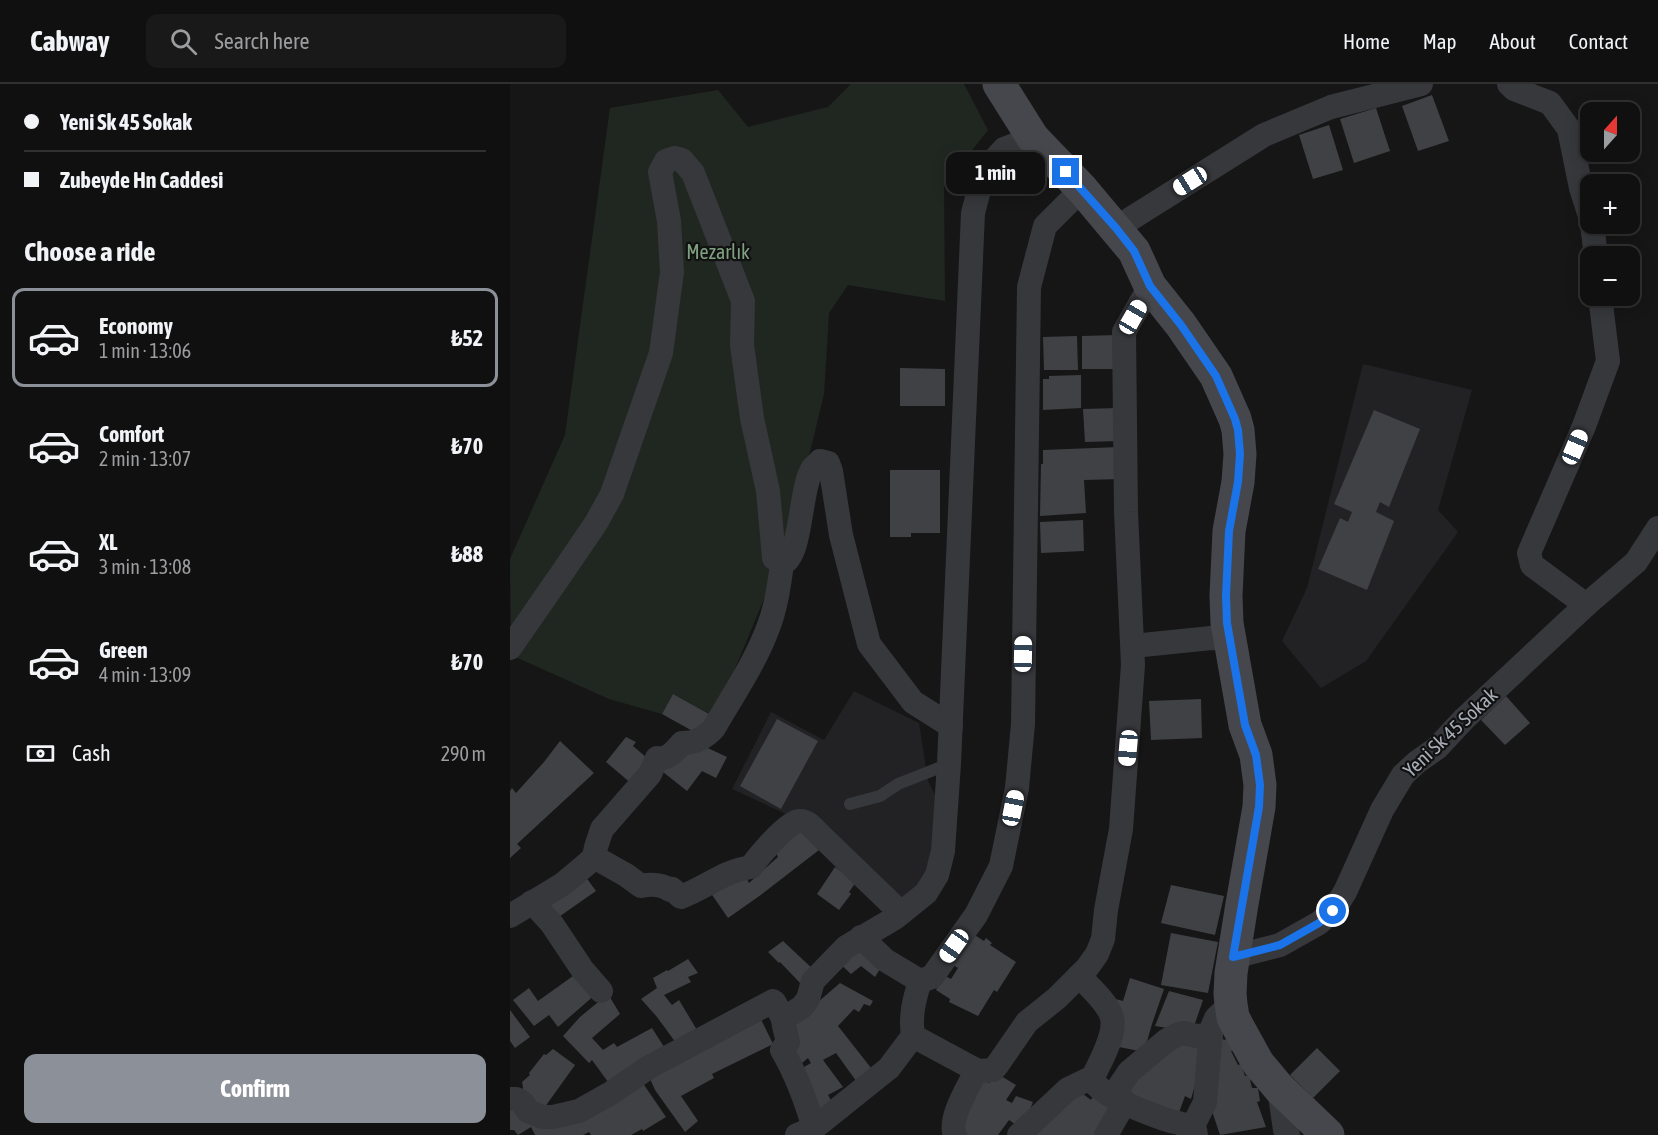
<!DOCTYPE html>
<html lang="en">
<head>
<meta charset="utf-8">
<style>
	body { margin:0; font-family:"Asap Condensed",sans-serif; background:#19191a; color:#f1f3f6; height:100vh; display:flex; flex-direction:column; font-size:22px; white-space:nowrap }
	* { box-sizing:border-box; margin:0 }
	p { font-size:20px; color:#9c9d9f }
	.icon { flex:none; width:33px; height:33px; fill:none; stroke:currentColor; stroke-width:2; stroke-linecap:round; stroke-linejoin:round }
	.map { position:relative; flex:1; overflow:hidden }
	.drawer { display:flex; flex-direction:column; background:#101011; width:510px }
	.drawer>* { flex:none }
	.banner { display:grid; align-content:center; height:132px; padding:0 24px; background:#101011 }
	.needle { width:39px; rotate:21deg }
	.tools { position:absolute; left:1070px; top:18px; display:grid; gap:12px }
	.tools a { display:grid; place-items:center; width:60px; height:60px; border-radius:12px; background:#101011; box-shadow:0 3px 15px #0003,0 0 0 2px #303031; font-size:30px }
	.end { position:absolute; width:27px; height:27px; margin:-14px; border:8px solid #1a73e8; background:#fff; box-shadow:0 0 0 3px #fff }
	.from { border-radius:50% }
	.bubble { position:absolute; height:42px; border-radius:12px; background:#101011; box-shadow:0 3px 15px #0003,0 0 0 2px #303031; font-size:20px; font-weight:700; line-height:42px; text-align:center }
	.car { position:absolute; width:18px; height:36px; margin:-18px -9px; border-radius:8px; box-shadow:0 0 4px 2px #0007; background:linear-gradient(#fff 24%,#345 0 40%,#fff 0 76%,#345 0 86%,#fff 0) }
	.banner b { display:flex; align-items:center; gap:21px; height:57px; font-size:22px }
	.banner b+b { border-top:2px solid #303031 }
	.banner i { width:15px; height:15px; background:#f1f3f6 }
	ul { padding:0; list-style:none }
	li { display:flex; align-items:center; gap:18px; height:99px; margin:0 12px 9px; padding:0 12px; border:3px solid transparent; border-radius:12px }
	li div { flex:1 }
	li b { display:block; font-size:22px }
	li em { font-style:normal; font-weight:700 }
	li.on { border-color:#8c9099 }
	li>.icon { width:54px; height:54px; stroke-width:1.5 }
	h2 { padding:0 24px; font-size:27px; line-height:72px }
	.pay { display:flex; align-items:center; gap:15px; height:66px; padding:0 24px; font-size:22px }
	.pay p { margin-inline-start:auto }
	.button { display:flex; gap:12px; margin-top:auto; padding:12px 24px }
	.button a { flex:1; height:69px; border-radius:12px; background:#8c9099; color:#fff; font-size:24px; font-weight:700; line-height:69px; text-align:center }
	header { display:flex; align-items:center; gap:36px; box-sizing:border-box; height:84px; padding:0 30px; background:#101011; border-bottom:2px solid #303031 }
	header strong { font-size:28px }
	nav { display:flex; gap:33px; margin-inline-start:auto; font-size:21px }
	.search { width:420px; height:54px; background:#19191a; display:flex; align-items:center; gap:15px; box-sizing:border-box; padding:0 21px; border-radius:12px; color:#9c9d9f; font-size:22px }
	main { display:flex; flex:1; min-height:0 }
	.map>svg:first-child { display:block }
	.built { fill:#222224 }
	.green { fill:#202720 }
	.building { fill:#404144 }
	.lines { fill:none; stroke-linecap:round; stroke-linejoin:round }
	.lane { stroke:#37383c; stroke-width:12 }
	.street { stroke:#37383c; stroke-width:24 }
	.secondary { stroke:#45474c; stroke-width:33 }
	.route { stroke:#1a73e8; stroke-width:8 }
	.labels { text-anchor:middle; dominant-baseline:central; stroke-width:4.5; stroke-linejoin:round; paint-order:stroke }
	.park-label { font-size:20px; fill:#80a180; stroke:#111112 }
	.street-label { font-size:20px; fill:#a8aeb7; stroke:#111112 }
</style>
</head>
<body>
<header>
<strong>Cabway</strong>
<div class="search"><svg class="icon" aria-label="search" viewBox="0 0 24 24"><circle cx="10" cy="10" r="6"/><path d="M15 15l6 6"/></svg>Search here</div>
<nav><a>Home</a><a>Map</a><a>About</a><a>Contact</a></nav>
</header>
<main>
<section class="drawer">
<div class="banner">
<b><i class="from"></i>Yeni Sk 45 Sokak</b>
<b><i></i>Zubeyde Hn Caddesi</b>
</div>
<h2>Choose a ride</h2>
<ul>
<li class="on"><svg class="icon" aria-label="car" viewBox="0 0 24 24"><path d="M5 17H2v-5l4-1 3-4h7l3 4 3 1v5h-3M9 17h6M6 11h13"/><circle cx="7" cy="17" r="2"/><circle cx="17" cy="17" r="2"/></svg><div><b>Economy</b><p>1 min · 13:06</p></div><em>₺52</em></li>
<li><svg class="icon" aria-label="car" viewBox="0 0 24 24"><path d="M5 17H2v-5l4-1 3-4h7l3 4 3 1v5h-3M9 17h6M6 11h13"/><circle cx="7" cy="17" r="2"/><circle cx="17" cy="17" r="2"/></svg><div><b>Comfort</b><p>2 min · 13:07</p></div><em>₺70</em></li>
<li><svg class="icon" aria-label="car" viewBox="0 0 24 24"><path d="M5 17H2v-5l4-1 3-4h7l3 4 3 1v5h-3M9 17h6M6 11h13"/><circle cx="7" cy="17" r="2"/><circle cx="17" cy="17" r="2"/></svg><div><b>XL</b><p>3 min · 13:08</p></div><em>₺88</em></li>
<li><svg class="icon" aria-label="car" viewBox="0 0 24 24"><path d="M5 17H2v-5l4-1 3-4h7l3 4 3 1v5h-3M9 17h6M6 11h13"/><circle cx="7" cy="17" r="2"/><circle cx="17" cy="17" r="2"/></svg><div><b>Green</b><p>4 min · 13:09</p></div><em>₺70</em></li>
</ul>
<div class="pay"><svg class="icon" aria-label="cash" viewBox="0 0 24 24"><path d="M3 7h18v10H3z"/><circle cx="12" cy="12" r="2"/></svg>Cash<p>290 m</p></div>
<div class="button"><a>Confirm</a></div>
</section>
<div class="map">
<svg width="1148" height="1051" viewBox="0 0 1148 1051">
	<rect width="100%" height="100%" fill="#161617"/>
	<g class="built">
		<polygon points="853,280 962,306 928,426 948,448 856,577 811,604 772,557 797,504"/>
		<polygon points="344,607 409,639 418,697 431,723 423,782 400,817 381,812 287,725 278,731 222,705 261,628 314,656"/>
	</g>
	<polygon class="green" points="341,0 454,0 478,46 434,102 435,217 338,201 319,229 314,310 292,401 258,505 205,633 163,610 152,630 99,615 1,571 0,475 55,351 100,24 208,6 238,43 318,23"/>
	<g class="building">
		<polygon points="922,11 939,57 908,67 892,22"/>
		<polygon points="866,24 880,67 844,79 830,35"/>
		<polygon points="819,41 833,86 803,95 789,51"/>
		<polygon points="607,251 608,285 572,285 572,252"/>
		<polygon points="567,252 568,286 534,286 533,253"/>
		<polygon points="390,284 435,285 435,322 390,322"/>
		<polygon points="571,291 571,324 533,326 533,295 539,295 539,292"/>
		<polygon points="609,324 610,357 575,358 573,325"/>
		<polygon points="864,326 910,345 879,423 870,418 866,428 884,437 857,506 808,485 830,434 838,438 842,428 824,420"/>
		<polygon points="610,363 612,395 574,396 576,429 530,432 531,380 533,380 533,366"/>
		<polygon points="380,386 430,386 430,449 401,449 401,453 380,453"/>
		<polygon points="573,436 574,467 531,469 530,438"/>
		<polygon points="163,610 199,630 188,650 152,630"/>
		<polygon points="996,612 1020,639 995,661 971,636"/>
		<polygon points="691,615 692,654 641,656 639,617"/>
		<polygon points="267,635 308,657 271,725 230,702"/>
		<polygon points="116,653 126,658 123,662 137,674 122,700 96,678"/>
		<polygon points="50,657 84,689 7,760 11,764 0,774 0,707 2,704 6,709 34,678"/>
		<polygon points="189,660 217,673 206,694 192,687 177,707 153,688 175,662"/>
		<polygon points="288,743 309,766 248,813 218,834 198,805 236,793 239,799 268,773 264,764"/>
		<polygon points="325,783 346,798 339,808 341,810 329,826 307,810"/>
		<polygon points="75,792 86,807 43,837 32,823"/>
		<polygon points="661,801 714,812 705,851 651,839"/>
		<polygon points="661,849 708,858 698,909 651,901"/>
		<polygon points="463,850 474,857 476,854 482,859 480,861 506,878 487,908 484,906 468,932 439,918 440,915 426,906 433,891 441,895 448,884 442,880"/>
		<polygon points="273,857 306,888 293,902 270,878 269,879 258,868"/>
		<polygon points="348,858 373,880 365,893 351,882 341,890 327,877"/>
		<polygon points="178,875 188,889 178,893 181,898 154,911 162,921 169,916 190,951 169,963 147,933 131,915 147,904 143,894 157,886 158,887"/>
		<polygon points="63,892 86,910 48,943 39,931 24,942 3,916 19,904 28,917"/>
		<polygon points="620,894 654,905 642,940 634,968 604,962 602,914 613,917"/>
		<polygon points="330,899 363,917 360,922 354,920 349,928 344,925 328,942 365,989 349,1001 326,969 313,976 333,1003 318,1011 323,1020 306,1029 289,986 301,979 298,974 286,984 278,944"/>
		<polygon points="659,907 693,916 682,948 645,942"/>
		<polygon points="98,910 110,930 82,954 93,966 104,959 107,963 142,944 156,966 101,1002 82,976 79,979 53,952 70,933"/>
		<polygon points="0,926 20,953 5,964 0,957"/>
		<polygon points="248,929 263,960 202,990 204,994 171,1012 188,1037 175,1048 145,1006 137,988"/>
		<polygon points="708,950 714,956 719,954 724,966 721,967 728,981 731,980 735,992 739,991 742,1004 748,1004 750,1017 747,1018 756,1043 710,1051 702,1027"/>
		<polygon points="675,951 697,959 681,1015 675,1012 667,1034 611,1010"/>
		<polygon points="807,964 830,987 803,1014 780,991"/>
		<polygon points="43,965 65,981 32,1027 12,1009 13,1003 12,998 20,991 19,989 34,970 36,971"/>
		<polygon points="486,989 506,1001 496,1016 502,1019 506,1012 523,1018 512,1045 499,1036 488,1051 456,1051 452,1032 474,995 479,999"/>
		<polygon points="130,995 156,1033 133,1047 132,1045 121,1051 81,1051 79,1048 73,1051 25,1051 21,1043 8,1051 4,1046 0,1046 0,1020 24,1041"/>
		<polygon points="565,1004 581,1016 585,1009 607,1021 591,1051 517,1051"/>
	</g>
	<g class="lines">
		<polyline class="lane" points="340,720 370,712 388,700 439,680"/>
		<g class="street">
			<polyline points="999,0 1004,5 1040,19 1059,45 1071,104 1080,132"/>
			<polyline points="1082,140 1086,172"/>
			<polyline points="606,144 754,51 821,23 911,0"/>
			<polyline points="1076,521 1022,481 1019,469 1074,342 1098,277 1090,212"/>
			<polyline points="623,562 701,554 720,555"/>
			<path d="M0 564 52 489 86 439 102 410 151 269 162 188 159 137 150 88 156 77 165 74 172 76 183 89 233 217 232 261 242 334 258 407 264 474 272 480C293 471 289 404 303 384 305 381 308 380 310 377L318 379 321 387 331 451 359 560 403 618 441 642"/>
			<path d="M84 773 116 791 131 802C141 800 151 800 160 806L162 805 171 813C197 803 214 787 241 783 248 773 277 738 289 737 297 736 303 744 308 749L391 829"/>
			<polyline points="22,818 42,840 72,885 91,907"/>
			<path d="M0 832 53 800 78 779 84 773 86 763 92 745 140 690 147 674C158 676 165 667 172 659 186 659 195 654 204 644 223 611 245 579 258 544 266 524 269 502 272 480"/>
			<polyline points="351,853 375,876 410,897"/>
			<polyline points="723,873 770,861 809,839 823,827 835,808 872,726 893,691 907,678 927,664 954,635 1076,521 1126,478 1148,444"/>
			<path d="M569 892C579 902 599 920 602 934 606 951 590 978 583 993V998C599 1015 632 1027 654 1035 665 1039 676 1039 685 1046L686 1051"/>
			<path d="M273 935 274 942 278 958 272 966C286 990 296 1017 304 1044"/>
			<polyline points="403,952 468,987"/>
			<polyline points="769,1004 775,1046 778,1051"/>
			<polyline points="603,1012 619,988 657,956 669,950 674,949 686,952 701,951"/>
			<polyline points="0,1015 6,1015 12,1018 18,1027 32,1033 43,1033 69,1027 101,1009 139,983 263,917 265,919 273,935 292,923 298,915 303,897 336,863 385,834 416,809 427,791 433,767 439,680 463,129 474,87 494,65 523,54"/>
			<polyline points="682,1044 695,1018 701,946 706,934 721,920"/>
			<path d="M287 1051 304 1044 379 984 403 952C400 932 404 916 410 897L422 893 466 831 491 782 507 704 513 640 519 203 535 142 572 105"/>
			<path d="M445 1051C438 1036 457 1005 464 991L468 987 483 986 488 980 517 938 547 914 577 884 587 870 593 855 596 826 611 745 623 581 616 428 614 248 640 202"/>
			<polyline points="509,1051 558,1005 583,993"/>
			<polyline points="596,1051 615,1018"/>
		</g>
		<polyline class="secondary" points="489,0 523,54 572,105 624,167 640,202 671,241 706,292 725,335 728,346 730,370 728,398 719,447 716,512 717,539 735,641 746,671 750,701 749,723 732,820 721,889 720,910 721,920 723,933 727,941 748,979 769,1004 818,1051"/>
	</g>
	<g class="lines">
		<polyline class="route" points="556,88 606,144 624,167 640,202 671,241 706,292 725,335 728,346 730,370 728,398 719,447 716,512 717,539 735,641 746,671 750,701 749,723 723,873 770,861 809,839 823,827"/>
	</g>
	<g class="labels">
		<g class="park-label">
			<text x="208" y="167">Mezarlık</text>
		</g>
		<g class="street-label">
			<text transform="translate(940 648) rotate(-43)">Yeni Sk 45 Sokak</text>
		</g>
	</g>
</svg>
<div class="tools">
<a><svg class="needle" viewBox="-14 -14 28 28"><path d="M0-13l5 13h-10z" fill="#e53935"/><path d="M0 13l5-13h-10z" fill="#9c9d9f"/></svg></a>
<a>+</a>
<a>−</a>
</div>
<i class="end from" style="left:823px;top:827px"></i>
<i class="end" style="left:556px;top:88px"></i>
<div class="bubble" style="left:436px;top:68px;width:99px">1 min</div>
<i class="car" style="left:680px;top:97px;rotate:238deg"></i>
<i class="car" style="left:623px;top:233px;rotate:30deg"></i>
<i class="car" style="left:1065px;top:363px;rotate:23deg"></i>
<i class="car" style="left:513px;top:570px;rotate:1deg"></i>
<i class="car" style="left:618px;top:664px;rotate:185deg"></i>
<i class="car" style="left:503px;top:724px;rotate:11deg"></i>
<i class="car" style="left:444px;top:862px;rotate:215deg"></i>
</div>
</main>
</body>
</html>
